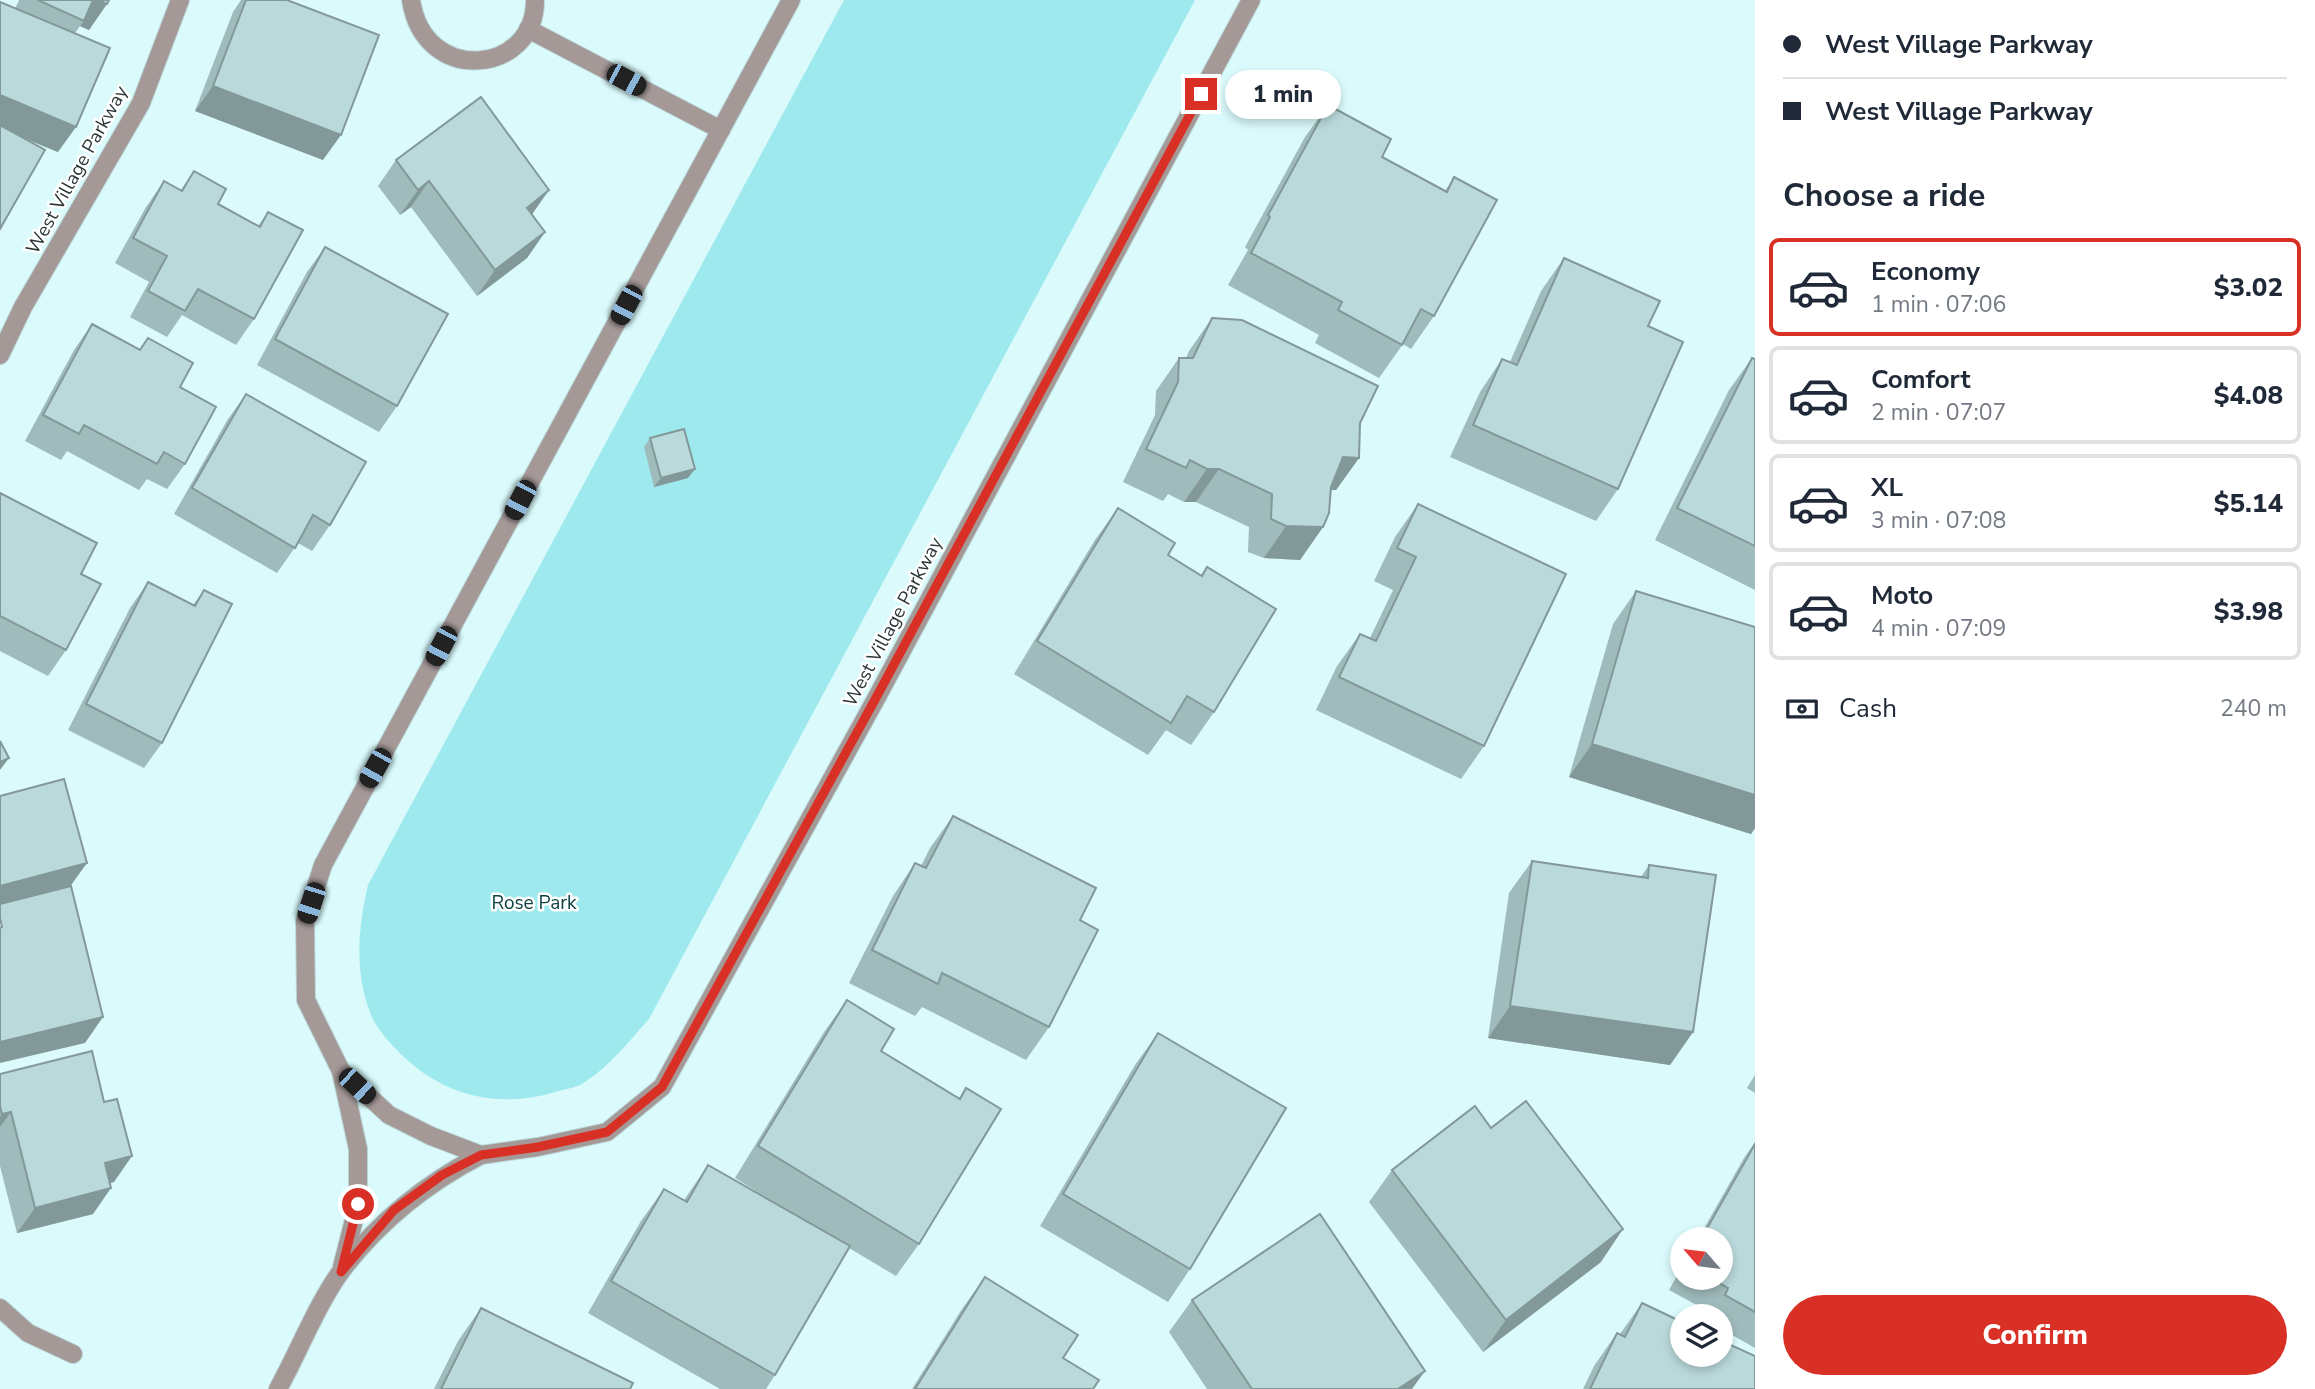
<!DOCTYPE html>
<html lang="en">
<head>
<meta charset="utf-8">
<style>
	body { margin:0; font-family:"Nunito Sans",sans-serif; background:#f2f2f3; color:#1f2937; height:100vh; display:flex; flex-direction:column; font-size:26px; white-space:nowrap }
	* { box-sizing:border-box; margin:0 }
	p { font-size:23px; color:#747a83 }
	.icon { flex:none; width:38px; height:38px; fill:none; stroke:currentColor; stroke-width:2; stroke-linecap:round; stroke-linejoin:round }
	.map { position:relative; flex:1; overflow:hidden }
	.details { display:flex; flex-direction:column; background:#fff; width:560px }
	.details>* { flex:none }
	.top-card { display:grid; align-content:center; height:154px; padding:0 28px; background:#fff }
	.needle { width:46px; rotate:298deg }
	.controls { position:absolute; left:1670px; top:1227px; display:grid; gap:14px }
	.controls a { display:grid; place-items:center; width:63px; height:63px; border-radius:50%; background:#fff; box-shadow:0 4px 10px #0003; font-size:35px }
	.end { position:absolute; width:32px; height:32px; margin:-16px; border:9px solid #d93025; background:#fff; box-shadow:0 0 0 4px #fff }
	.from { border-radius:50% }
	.bubble { position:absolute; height:49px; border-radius:24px; background:#fff; box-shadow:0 4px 10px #0003; font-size:23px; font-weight:800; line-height:49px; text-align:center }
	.car { position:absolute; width:21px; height:42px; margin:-21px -10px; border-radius:9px; box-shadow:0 0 5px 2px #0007; background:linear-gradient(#222 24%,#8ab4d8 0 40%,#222 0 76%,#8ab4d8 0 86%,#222 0) }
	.top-card b { display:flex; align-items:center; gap:24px; height:66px; font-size:26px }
	.top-card b+b { border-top:2px solid #e0e1e3 }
	.top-card i { width:18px; height:18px; background:#1f2937 }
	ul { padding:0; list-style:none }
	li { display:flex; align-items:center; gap:21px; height:98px; margin:0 14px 10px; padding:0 14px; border:4px solid #e0e1e3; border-radius:10px }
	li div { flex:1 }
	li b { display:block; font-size:26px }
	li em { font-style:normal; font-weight:800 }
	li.active { border-color:#d93025 }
	li>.icon { width:63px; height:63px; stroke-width:1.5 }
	h2 { padding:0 28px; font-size:32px; line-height:84px }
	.pay { display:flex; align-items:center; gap:18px; height:77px; padding:0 28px; font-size:26px }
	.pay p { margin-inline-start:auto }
	.cta { display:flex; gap:14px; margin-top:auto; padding:14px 28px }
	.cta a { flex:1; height:80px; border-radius:42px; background:#d93025; color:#fff; font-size:28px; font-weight:800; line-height:80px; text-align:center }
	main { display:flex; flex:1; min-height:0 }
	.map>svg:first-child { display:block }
	.green { fill:#9de9ed }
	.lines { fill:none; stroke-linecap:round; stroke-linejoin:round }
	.minor-casing { stroke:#bad7d8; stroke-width:20 }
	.minor { stroke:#a59998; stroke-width:18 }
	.wall { fill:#a0bbbc }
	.shaded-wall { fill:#829899 }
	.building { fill:#bad9db; stroke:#829899; stroke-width:2 }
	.route { stroke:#d93025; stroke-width:9 }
	.labels { text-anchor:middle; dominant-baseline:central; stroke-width:5; stroke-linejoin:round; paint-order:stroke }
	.street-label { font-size:19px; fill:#293536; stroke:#fff }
	.park-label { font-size:19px; fill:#0c4043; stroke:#fff }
</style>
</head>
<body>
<main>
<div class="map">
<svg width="1755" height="1389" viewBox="0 0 1755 1389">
	<rect width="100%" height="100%" fill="#dafafb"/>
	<path class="green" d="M844 0H1195L649 1019C629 1041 610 1066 585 1082 577 1088 564 1089 555 1092 495 1110 438 1094 396 1049 387 1040 376 1027 371 1015 354 972 358 929 368 885Z"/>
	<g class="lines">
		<defs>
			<g id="minor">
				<path d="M411 0C424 87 536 74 535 0"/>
				<polyline points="791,0 323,865 305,921 306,1000 341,1071 389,1115 431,1136 481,1155 538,1147 607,1132 662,1087 877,697 1251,0"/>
				<polyline points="528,29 721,130"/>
				<polyline points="0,355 23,307 141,103 180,0"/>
				<polyline points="341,1071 358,1149 358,1204 342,1267"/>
				<polyline points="0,1308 28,1333 73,1354"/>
				<path d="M278 1389C298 1353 318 1302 342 1270 380 1220 425 1184 481 1155"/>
			</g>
		</defs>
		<use href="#minor" class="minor-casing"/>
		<use href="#minor" class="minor"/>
	</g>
	<g class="wall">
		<polygon points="19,0 109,0 89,30 80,26 75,33 58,152 25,139 15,9"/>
		<polygon points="241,0 287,0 323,160 195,111 233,12"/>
		<polygon points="1328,105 1382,157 1445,191 1454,177 1434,316 1411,349 1403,344 1379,378 1315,343 1319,335 1228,285 1248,250 1245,247 1305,137"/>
		<polygon points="396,160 532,215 545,232 527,258 477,296 411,207 400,215 378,186"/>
		<polygon points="194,171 218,204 258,226 268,212 254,319 236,345 182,315 167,337 130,317 149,282 115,263 146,207 164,181 181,190"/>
		<polygon points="325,247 397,406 379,432 257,365 307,272"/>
		<polygon points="1564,258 1648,326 1618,489 1596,521 1450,457 1480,392 1502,359 1510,362 1541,291"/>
		<polygon points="1212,318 1360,423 1359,458 1336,490 1331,490 1323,527 1300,560 1264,558 1248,552 1249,527 1196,502 1184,502 1168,494 1163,501 1123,482 1155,415 1156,391 1179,358 1186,358 1189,351"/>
		<polygon points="92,324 140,350 148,338 180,387 185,464 167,489 147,479 139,490 67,451 61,460 25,441 74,350"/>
		<polygon points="1752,358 1755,359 1755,590 1655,540 1729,390"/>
		<polygon points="246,394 330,525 312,551 298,543 277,573 174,514 228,419"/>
		<polygon points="650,438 688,478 654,487 644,447"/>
		<polygon points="0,493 81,574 66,650 48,676 0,651"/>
		<polygon points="1418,504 1484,746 1461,779 1316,710 1337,666 1360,634 1370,638 1393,590 1374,581 1395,537"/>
		<polygon points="1118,508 1168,555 1201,575 1207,567 1214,712 1191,745 1166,730 1148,755 1014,674 1095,540"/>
		<polygon points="148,582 193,605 204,590 162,743 144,768 68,730 130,608"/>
		<polygon points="1636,591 1755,627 1755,828 1751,834 1569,777 1613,624"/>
		<polygon points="953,816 1080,920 1049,1027 1026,1060 922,1007 915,1016 849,983 893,896 915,863 921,866 930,848"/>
		<polygon points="1532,861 1641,877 1649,865 1693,1032 1670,1065 1488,1038 1509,893"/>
		<polygon points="847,1000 881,1051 959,1098 966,1088 919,1244 896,1276 849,1248 775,1375 766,1389 720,1389 588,1313 641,1221 664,1189 684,1200 708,1165 790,1212 735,1178 824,1032"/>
		<polygon points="1158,1033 1190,1269 1168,1302 1040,1226 1135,1065"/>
		<polygon points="0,1074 114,1182 110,1183 93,1214 17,1233 0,1166"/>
		<polygon points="1755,1075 1755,1093 1747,1088"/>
		<polygon points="1491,1128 1601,1262 1483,1352 1369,1202 1392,1170"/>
		<polygon points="1755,1142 1755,1348 1720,1328 1720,1316 1709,1316 1711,1313 1669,1290 1682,1267 1682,1278 1720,1278 1720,1239 1698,1239 1744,1158"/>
		<polygon points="985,1277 1063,1358 1093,1389 912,1389 962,1309"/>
		<polygon points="1192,1300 1412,1389 1207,1389 1169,1332"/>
		<polygon points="1642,1303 1755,1389 1583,1389 1594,1366 1617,1333 1620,1334"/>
		<polygon points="481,1308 630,1389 434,1389 458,1341"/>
	</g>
	<g class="shaded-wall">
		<polygon points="92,0 98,0 107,4 89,30 80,26 84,21"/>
		<polygon points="213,86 341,135 323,160 195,111"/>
		<polygon points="0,95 76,127 58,152 0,128"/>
		<polygon points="429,181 411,207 400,215 418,190"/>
		<polygon points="549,190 531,216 527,208"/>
		<polygon points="545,232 527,258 477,296 495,270"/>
		<polygon points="1343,457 1359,458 1336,490 1320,489"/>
		<polygon points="695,469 688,478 654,487 661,478"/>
		<polygon points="1207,469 1219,469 1196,502 1184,502"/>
		<polygon points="1286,526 1323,527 1300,560 1264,558"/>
		<polygon points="1592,744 1755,795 1755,828 1751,834 1569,777"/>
		<polygon points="9,758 0,770 0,762"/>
		<polygon points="87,863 69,888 0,907 0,886"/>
		<polygon points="1510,1006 1693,1032 1670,1065 1488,1038"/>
		<polygon points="103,1017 85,1043 0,1063 0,1042"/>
		<polygon points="11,1112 0,1127 0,1117 2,1114"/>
		<polygon points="132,1156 114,1182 87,1189 105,1163"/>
		<polygon points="111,1188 93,1214 17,1233 35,1208"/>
		<polygon points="1623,1229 1601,1262 1483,1352 1506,1320"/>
		<polygon points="1425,1371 1412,1389 1398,1389"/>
	</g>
	<g class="building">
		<polygon points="38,0 93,0 84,21"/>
		<polygon points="98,0 109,0 107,4"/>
		<polygon points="246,0 287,0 379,35 341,135 213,86"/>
		<polygon points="0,2 110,48 76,127 0,95"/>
		<polygon points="481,97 549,190 527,208 545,232 495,270 429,181 418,190 396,160"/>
		<polygon points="1328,105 1391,139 1382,157 1447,192 1454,177 1497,200 1434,316 1421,309 1402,345 1338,310 1342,302 1251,253 1270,217 1268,215"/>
		<polygon points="0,125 45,150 0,229"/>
		<polygon points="194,171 226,189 218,204 260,227 268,212 303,230 254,319 198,289 185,311 148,291 167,256 133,238 164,181 182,191"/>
		<polygon points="325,247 448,314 397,406 275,339"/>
		<polygon points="1564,258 1660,301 1648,326 1683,342 1618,489 1473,425 1502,359 1517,365"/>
		<polygon points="1212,318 1242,320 1378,386 1360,423 1359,458 1343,457 1331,487 1329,513 1323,527 1286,526 1271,519 1272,494 1219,469 1207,469 1190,460 1186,468 1146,449 1178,382 1179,358 1193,358"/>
		<polygon points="92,324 140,350 148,338 193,363 180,387 216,407 185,464 164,452 157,464 84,425 79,434 43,415"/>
		<polygon points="1752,358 1755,359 1755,546 1677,508"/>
		<polygon points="246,394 366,462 330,525 313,515 295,548 192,488"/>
		<polygon points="684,429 695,469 661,478 650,438"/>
		<polygon points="0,493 97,543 81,574 101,584 66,650 0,616"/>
		<polygon points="1418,504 1566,574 1484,746 1339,677 1360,634 1376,641 1416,557 1397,548"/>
		<polygon points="1118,508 1175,543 1168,555 1202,576 1207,567 1276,609 1214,712 1187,696 1171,723 1037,641"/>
		<polygon points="148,582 195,606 204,590 232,604 162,743 86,704"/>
		<polygon points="1636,591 1755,627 1755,795 1592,744"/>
		<polygon points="0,741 9,758 0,762"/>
		<polygon points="64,779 87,863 0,886 0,796"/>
		<polygon points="953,816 1096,888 1080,920 1098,930 1049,1027 942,973 938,984 872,950 915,863 926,868"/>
		<polygon points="1532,861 1648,878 1649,865 1716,875 1693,1032 1510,1006"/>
		<polygon points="71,886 103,1017 0,1042 0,928 2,927 0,918 0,904"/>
		<polygon points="847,1000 894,1029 881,1051 960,1099 966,1088 1001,1109 919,1244 758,1146"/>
		<polygon points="1158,1033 1286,1108 1190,1269 1063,1194"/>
		<polygon points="92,1051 104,1102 117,1099 132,1156 105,1163 111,1188 35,1208 11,1112 2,1114 0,1106 0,1074"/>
		<polygon points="1526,1101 1623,1229 1506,1320 1392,1170 1475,1106 1491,1128"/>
		<polygon points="1755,1144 1755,1312 1725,1295 1728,1288 1710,1278 1720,1278 1720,1239 1701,1239"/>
		<polygon points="708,1165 850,1246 775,1375 611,1281 664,1189 687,1202"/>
		<polygon points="1320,1214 1425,1371 1398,1389 1252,1389 1192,1300"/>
		<polygon points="985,1277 1078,1335 1063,1358 1099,1380 1093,1389 915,1389"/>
		<polygon points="1642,1303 1682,1322 1682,1354 1720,1354 1720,1340 1755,1356 1755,1389 1590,1389 1617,1333 1625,1337"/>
		<polygon points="481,1308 633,1383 630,1389 441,1389"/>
	</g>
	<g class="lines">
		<polyline class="route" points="358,1204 341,1272 394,1210 442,1175 481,1155 538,1147 607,1132 662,1087 877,696 1201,94"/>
	</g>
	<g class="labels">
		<g class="street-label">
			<text transform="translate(77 170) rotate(-61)">West Village Parkway</text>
			<text transform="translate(893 622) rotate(-62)">West Village Parkway</text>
		</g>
		<g class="park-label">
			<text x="534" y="903">Rose Park</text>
		</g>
	</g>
</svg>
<div class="controls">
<a><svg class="needle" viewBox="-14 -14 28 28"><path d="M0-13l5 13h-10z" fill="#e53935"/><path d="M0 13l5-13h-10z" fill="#747a83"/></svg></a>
<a><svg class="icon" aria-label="layers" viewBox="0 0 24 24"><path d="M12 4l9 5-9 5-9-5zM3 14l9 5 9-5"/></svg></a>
</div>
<i class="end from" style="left:358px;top:1204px"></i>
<i class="end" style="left:1201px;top:94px"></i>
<div class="bubble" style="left:1225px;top:70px;width:116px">1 min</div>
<i class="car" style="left:626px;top:80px;rotate:118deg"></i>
<i class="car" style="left:626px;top:305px;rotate:208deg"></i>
<i class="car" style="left:520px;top:500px;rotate:208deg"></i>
<i class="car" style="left:441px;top:646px;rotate:208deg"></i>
<i class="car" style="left:375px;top:768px;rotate:209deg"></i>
<i class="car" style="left:311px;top:903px;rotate:198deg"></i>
<i class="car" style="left:357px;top:1086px;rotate:133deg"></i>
</div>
<section class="details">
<div class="top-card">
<b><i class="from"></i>West Village Parkway</b>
<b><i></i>West Village Parkway</b>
</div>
<h2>Choose a ride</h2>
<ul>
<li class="active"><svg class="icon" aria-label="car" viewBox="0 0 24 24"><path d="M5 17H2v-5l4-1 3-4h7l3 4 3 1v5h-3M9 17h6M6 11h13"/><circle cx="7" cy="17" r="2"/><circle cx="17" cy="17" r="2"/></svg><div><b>Economy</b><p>1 min · 07:06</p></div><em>$3.02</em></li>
<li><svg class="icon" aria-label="car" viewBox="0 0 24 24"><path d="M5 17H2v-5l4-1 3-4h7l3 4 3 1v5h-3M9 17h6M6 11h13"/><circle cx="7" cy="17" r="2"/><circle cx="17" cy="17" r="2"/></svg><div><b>Comfort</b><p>2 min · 07:07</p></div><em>$4.08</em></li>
<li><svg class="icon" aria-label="car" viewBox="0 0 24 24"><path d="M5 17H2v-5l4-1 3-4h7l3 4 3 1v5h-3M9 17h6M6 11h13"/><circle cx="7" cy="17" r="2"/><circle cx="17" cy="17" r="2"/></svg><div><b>XL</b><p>3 min · 07:08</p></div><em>$5.14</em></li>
<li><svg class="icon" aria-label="car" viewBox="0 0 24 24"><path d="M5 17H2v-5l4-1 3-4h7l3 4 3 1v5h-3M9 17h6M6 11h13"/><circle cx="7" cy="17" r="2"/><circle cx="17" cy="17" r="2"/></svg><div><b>Moto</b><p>4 min · 07:09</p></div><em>$3.98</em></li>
</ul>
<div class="pay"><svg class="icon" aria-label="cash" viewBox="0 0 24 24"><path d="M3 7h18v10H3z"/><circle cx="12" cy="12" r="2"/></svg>Cash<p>240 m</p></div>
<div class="cta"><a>Confirm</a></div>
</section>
</main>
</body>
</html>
